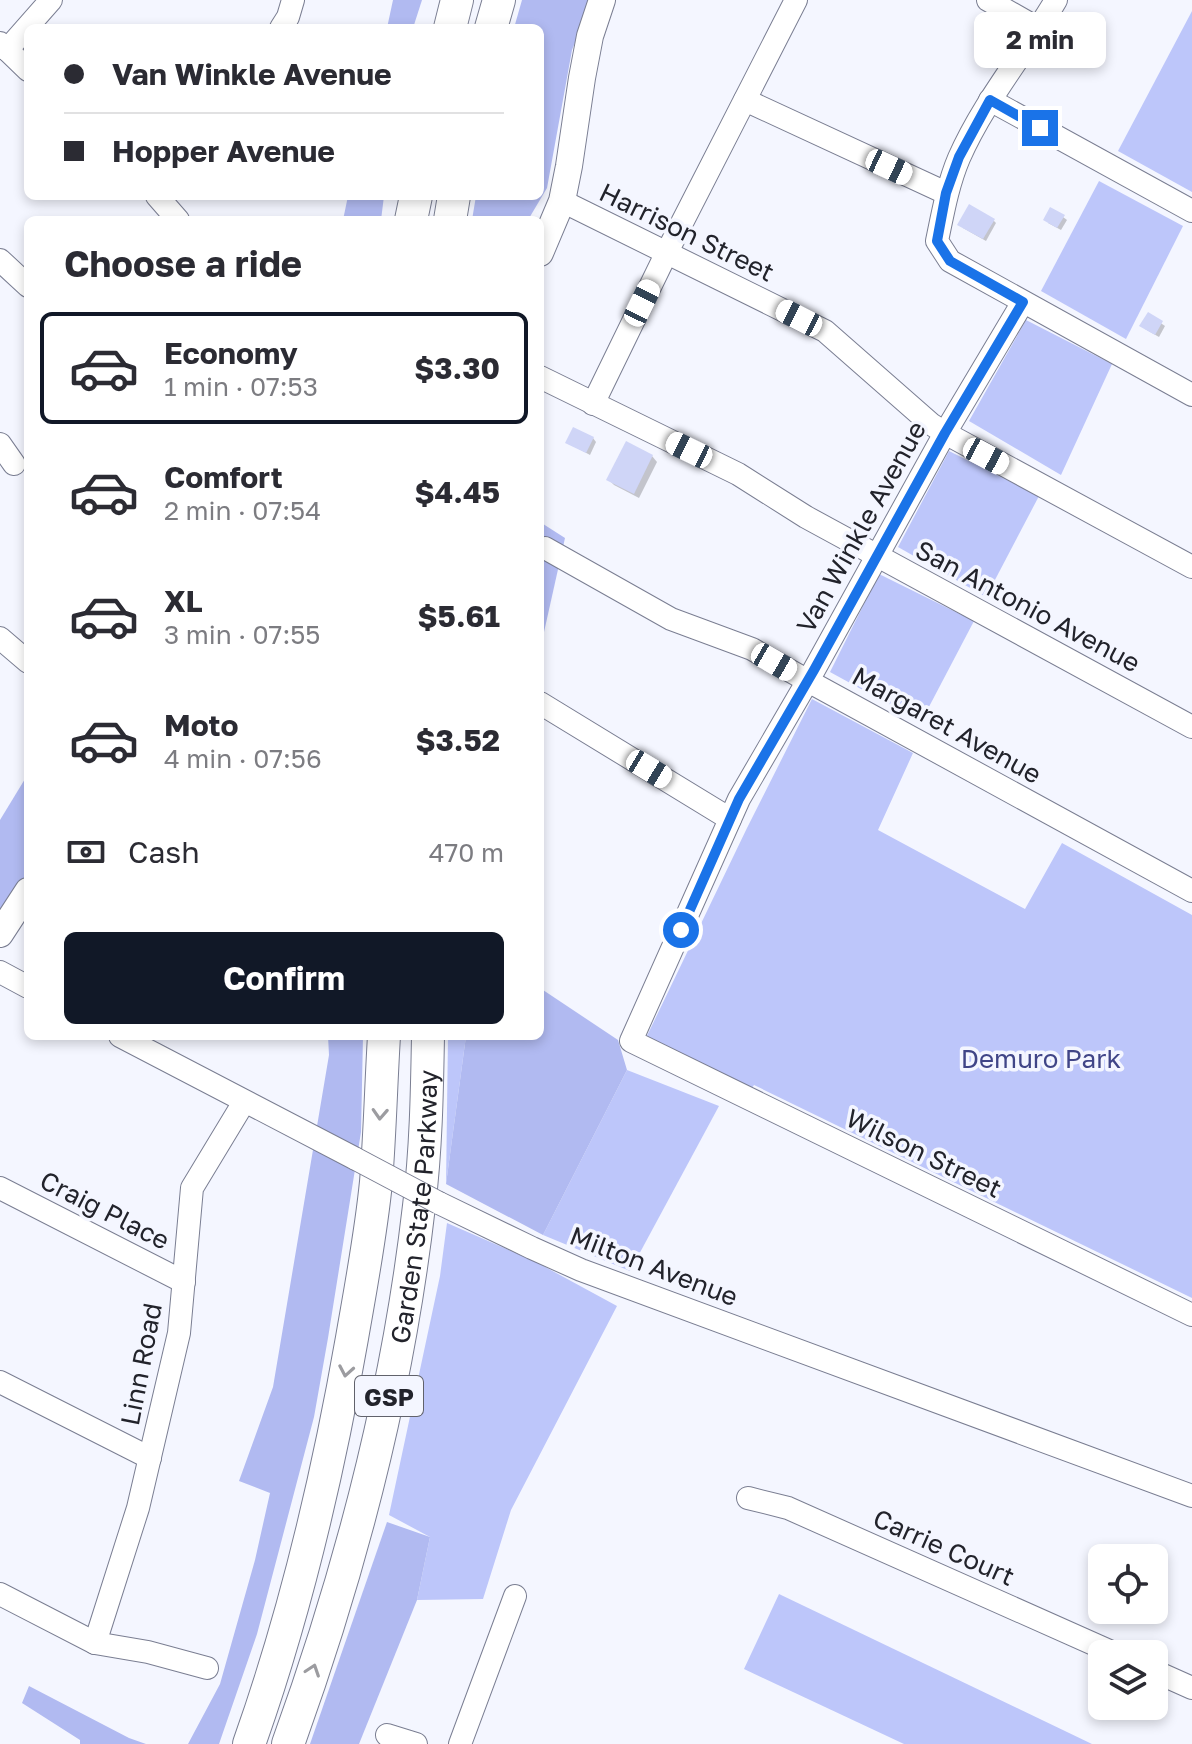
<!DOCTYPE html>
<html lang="en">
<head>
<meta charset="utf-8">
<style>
	body { margin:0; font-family:"Golos Text",sans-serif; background:#f7f7f7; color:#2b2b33; height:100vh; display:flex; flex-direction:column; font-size:30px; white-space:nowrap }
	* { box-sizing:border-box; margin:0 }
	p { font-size:26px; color:#7c7c81 }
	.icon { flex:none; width:44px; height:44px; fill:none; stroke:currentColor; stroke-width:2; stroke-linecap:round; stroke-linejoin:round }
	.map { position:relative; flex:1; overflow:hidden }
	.side { position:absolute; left:24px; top:216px; width:520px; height:824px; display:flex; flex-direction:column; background:#fff; border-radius:12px; box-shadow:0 4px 12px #0003 }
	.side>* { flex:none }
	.top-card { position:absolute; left:24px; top:24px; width:520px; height:176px; border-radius:12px; box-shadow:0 4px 12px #0003; display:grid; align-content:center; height:176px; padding:0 40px; background:#fff }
	.fabs { position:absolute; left:1088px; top:1544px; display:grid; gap:16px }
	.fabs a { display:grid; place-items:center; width:80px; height:80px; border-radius:12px; background:#fff; box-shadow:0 4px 12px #0003; font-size:40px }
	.end { position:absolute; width:36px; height:36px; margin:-18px; border:10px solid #1a73e8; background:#fff; box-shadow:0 0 0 4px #fff }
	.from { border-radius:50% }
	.bubble { position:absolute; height:56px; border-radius:12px; background:#fff; box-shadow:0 4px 12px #0003; font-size:26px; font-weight:700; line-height:56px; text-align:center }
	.car { position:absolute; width:24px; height:48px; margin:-24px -12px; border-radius:10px; box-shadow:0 0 6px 2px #0007; background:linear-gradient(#fff 24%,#345 0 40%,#fff 0 76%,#345 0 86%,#fff 0) }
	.top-card b { display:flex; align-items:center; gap:28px; height:76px; font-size:30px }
	.top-card b+b { border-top:2px solid #e1e1e2 }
	.top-card i { width:20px; height:20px; background:#2b2b33 }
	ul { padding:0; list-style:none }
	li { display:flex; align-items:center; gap:24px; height:112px; margin:0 16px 12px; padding:0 24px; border:4px solid transparent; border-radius:12px }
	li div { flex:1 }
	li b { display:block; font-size:30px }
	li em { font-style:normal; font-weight:700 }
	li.current { border-color:#111827 }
	li>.icon { width:72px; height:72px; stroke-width:1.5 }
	h2 { padding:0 40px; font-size:36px; line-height:96px }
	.pay { display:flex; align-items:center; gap:20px; height:88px; padding:0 40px; font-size:30px }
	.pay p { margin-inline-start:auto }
	.action { display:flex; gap:16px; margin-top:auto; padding:16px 40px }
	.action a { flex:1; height:92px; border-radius:12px; background:#111827; color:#fff; font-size:32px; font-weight:700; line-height:92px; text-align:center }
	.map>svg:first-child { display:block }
	.green { fill:#bdc6fa }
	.forest { fill:#b1baf1 }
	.shadow { fill:#0003 }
	.building { fill:#cfd5f7 }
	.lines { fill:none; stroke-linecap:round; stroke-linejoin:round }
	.minor-casing { stroke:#7a7e92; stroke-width:24 }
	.major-casing { stroke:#7a7e92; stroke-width:28 }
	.highway-casing { stroke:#7a7e92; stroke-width:34 }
	.minor { stroke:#fff; stroke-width:22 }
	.major { stroke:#fff; stroke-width:26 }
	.highway { stroke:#fff; stroke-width:32 }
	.minor-bridge-casing { stroke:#7a7e92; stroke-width:24; stroke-linecap:butt }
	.minor-bridge { stroke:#fff; stroke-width:22 }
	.oneway { stroke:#9c9ca0 }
	.route { stroke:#1a73e8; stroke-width:10 }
	.labels { text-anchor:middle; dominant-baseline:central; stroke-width:7; stroke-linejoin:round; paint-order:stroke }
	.shield { fill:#f4f6ff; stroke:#61626b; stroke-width:2 }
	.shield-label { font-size:24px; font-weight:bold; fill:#22232b }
	.street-label { font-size:26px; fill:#22232b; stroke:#f4f6ff }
	.park-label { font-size:26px; fill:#404587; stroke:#f4f6ff }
</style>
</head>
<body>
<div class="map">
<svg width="1192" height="1744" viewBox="0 0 1192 1744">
	<rect width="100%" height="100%" fill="#f4f6ff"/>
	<g class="green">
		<polygon points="1192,11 1192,192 1118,151"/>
		<polygon points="1099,181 1183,226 1126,339 1041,291"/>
		<polygon points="1026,320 1112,364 1061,475 969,421"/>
		<polygon points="949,451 1039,496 986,597 898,547"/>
		<polygon points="879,574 974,621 921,722 830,672"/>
		<polygon points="812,699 913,753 878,830 1025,909 1062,843 1192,915 1192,1298 754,1085 749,1092 644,1042 747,828"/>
		<polygon points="448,1036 466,1036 446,1184"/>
		<polygon points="627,1070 719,1106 630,1271 543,1235"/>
		<polygon points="447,1223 536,1262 617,1306 511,1510 483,1599 417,1600 430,1537 389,1515 440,1276"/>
		<polygon points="779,1594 1092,1744 904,1744 744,1669"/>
	</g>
	<g class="forest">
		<polygon points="393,0 422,0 413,28 387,28"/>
		<polygon points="522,0 592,0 572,50 547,188 528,220 472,220 476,196 540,196 540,28 514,28"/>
		<polygon points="348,196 384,196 381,220 343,220"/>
		<polygon points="540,522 565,538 540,650"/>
		<polygon points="28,774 28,872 0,915 0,820"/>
		<polygon points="540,988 618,1040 627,1070 543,1235 446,1184 466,1036 540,1036"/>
		<polygon points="328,1036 363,1036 361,1132 328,1338 314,1417 257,1634 219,1744 188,1744 220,1684 255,1560 270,1493 239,1481 273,1387 329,1055"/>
		<polygon points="387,1522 430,1537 417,1600 359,1744 310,1744"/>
		<polygon points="29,1686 129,1738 146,1744 80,1744 80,1740 22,1703"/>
	</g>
	<g class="shadow">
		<polygon points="1063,217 1067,220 1061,230 1048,223"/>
		<polygon points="993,220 996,223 986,241 963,228"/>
		<polygon points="1149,315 1165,326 1159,337 1145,329"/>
		<polygon points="593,438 596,442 590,455 568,443"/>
		<polygon points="652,456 657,462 639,498 614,485 609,480"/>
	</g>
	<g class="building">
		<polygon points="969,204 995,219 983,239 957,225"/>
		<polygon points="1050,207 1065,215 1057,228 1043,220"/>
		<polygon points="1148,312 1163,321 1155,335 1139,326"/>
		<polygon points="573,427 594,437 586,453 565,443"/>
		<polygon points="626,441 653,455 634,494 606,480"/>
	</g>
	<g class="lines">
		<defs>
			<g id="minor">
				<polyline points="988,0 1039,29"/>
				<path d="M1056 0C1025 53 984 101 959 158 948 184 943 212 937 241L950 261 1192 395"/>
				<polyline points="281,28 288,17 293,0"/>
				<polyline points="0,43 28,70"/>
				<polyline points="7,50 51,0"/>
				<polyline points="745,100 946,193"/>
				<polyline points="990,100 1192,211"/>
				<polyline points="157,196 178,220"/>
				<polyline points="562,201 825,331 931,424 945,433 1192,567"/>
				<polyline points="0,260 28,286"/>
				<polyline points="1023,302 945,433 814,670 739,799 631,1041 1192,1315"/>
				<polyline points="540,377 738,474 806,517 1192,727"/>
				<polyline points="593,404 667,252 796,0"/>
				<polyline points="0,444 14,464"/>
				<polyline points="545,548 671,619 752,649 808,681 1192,891"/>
				<polyline points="0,638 28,662"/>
				<polyline points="540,703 730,819"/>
				<polyline points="0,972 28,987"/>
				<polyline points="120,1036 356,1159"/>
				<polyline points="0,1188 184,1282"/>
				<polyline points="439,1203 532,1248 581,1270 1192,1496"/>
				<polyline points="0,1382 150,1458"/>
				<polyline points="748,1498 788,1508 1116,1654"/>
				<polyline points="0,1594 95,1643 148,1652 207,1668"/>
				<polyline points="95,1643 138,1508 179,1333 192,1188 244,1102"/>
				<polyline points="1154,1671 1192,1688"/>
				<polyline points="387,1735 416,1744"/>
				<polyline points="460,1744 515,1596"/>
			</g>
			<g id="major">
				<polyline points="540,253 562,201 569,166 582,78 590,36 602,0"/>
				<polyline points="0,934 28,891"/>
			</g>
			<g id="highway">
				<polyline points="450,28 457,0"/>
				<polyline points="491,28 499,0"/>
				<polyline points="411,220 416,196"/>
				<polyline points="450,220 454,196"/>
				<path d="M249 1744C296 1612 328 1475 352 1338 361 1286 371 1234 376 1182 380 1133 381 1084 384 1036"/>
				<path id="s1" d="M288 1744C351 1570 398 1390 419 1206 426 1150 427 1093 428 1036"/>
			</g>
		</defs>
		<use href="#minor" class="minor-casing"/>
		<use href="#major" class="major-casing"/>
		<use href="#highway" class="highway-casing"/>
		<use href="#minor" class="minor"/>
		<use href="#major" class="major"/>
		<use href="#highway" class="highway"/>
		<defs>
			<polyline id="minor-bridge" points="356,1159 439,1203"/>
		</defs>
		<use href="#minor-bridge" class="minor-bridge-casing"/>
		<use href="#minor-bridge" class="minor-bridge"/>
	</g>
	<defs><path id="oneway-chevron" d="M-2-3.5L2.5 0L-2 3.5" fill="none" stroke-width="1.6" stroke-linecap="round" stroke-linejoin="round" transform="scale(2)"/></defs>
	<g class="oneway">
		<use href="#oneway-chevron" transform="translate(380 1114) rotate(93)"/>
		<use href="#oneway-chevron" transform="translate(346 1371) rotate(100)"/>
		<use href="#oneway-chevron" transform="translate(313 1670) rotate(-71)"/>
	</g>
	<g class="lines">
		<polyline class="route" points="681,930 739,799 814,670 945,433 1023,302 950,261 937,241 946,193 959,157 990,100 1040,128"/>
	</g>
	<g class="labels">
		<rect class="shield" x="355" y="1376" width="68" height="40" rx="6"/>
		<g class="shield-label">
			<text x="389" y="1396">GSP</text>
		</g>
		<g class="street-label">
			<text transform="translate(687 232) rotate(26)">Harrison Street</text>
			<text transform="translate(861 527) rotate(-61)">Van Winkle Avenue</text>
			<text transform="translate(1028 606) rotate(28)">San Antonio Avenue</text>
			<text transform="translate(947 725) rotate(29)">Margaret Avenue</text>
			<text transform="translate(924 1153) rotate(26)">Wilson Street</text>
			<text stroke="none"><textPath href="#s1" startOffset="554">Garden State Parkway</textPath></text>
			<text transform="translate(105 1210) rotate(27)">Craig Place</text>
			<text transform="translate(654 1266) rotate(21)">Milton Avenue</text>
			<text transform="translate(141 1364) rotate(-79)">Linn Road</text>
			<text transform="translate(944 1547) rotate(24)">Carrie Court</text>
		</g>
		<g class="park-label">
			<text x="1041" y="1058">Demuro Park</text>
		</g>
	</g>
</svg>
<div class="fabs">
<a><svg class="icon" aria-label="locate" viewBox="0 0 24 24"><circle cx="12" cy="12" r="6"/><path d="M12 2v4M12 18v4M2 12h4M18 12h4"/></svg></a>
<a><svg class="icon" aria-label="layers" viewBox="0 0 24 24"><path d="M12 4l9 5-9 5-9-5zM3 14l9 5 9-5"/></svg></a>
</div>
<i class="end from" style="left:681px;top:930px"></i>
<i class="end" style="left:1040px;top:128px"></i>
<div class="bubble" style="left:974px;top:12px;width:132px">2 min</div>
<i class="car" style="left:889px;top:167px;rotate:115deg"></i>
<i class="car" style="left:642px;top:303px;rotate:26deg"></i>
<i class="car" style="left:799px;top:318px;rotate:297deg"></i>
<i class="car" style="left:689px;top:450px;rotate:296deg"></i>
<i class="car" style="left:986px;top:456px;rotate:118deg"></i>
<i class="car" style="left:774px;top:662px;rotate:120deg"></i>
<i class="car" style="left:649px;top:769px;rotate:121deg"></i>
<div class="top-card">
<b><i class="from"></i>Van Winkle Avenue</b>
<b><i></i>Hopper Avenue</b>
</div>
<section class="side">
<h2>Choose a ride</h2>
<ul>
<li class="current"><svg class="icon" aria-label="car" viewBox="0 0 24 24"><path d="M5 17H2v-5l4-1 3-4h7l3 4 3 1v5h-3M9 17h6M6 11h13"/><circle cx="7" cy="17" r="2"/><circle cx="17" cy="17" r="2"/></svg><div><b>Economy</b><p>1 min · 07:53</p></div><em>$3.30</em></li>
<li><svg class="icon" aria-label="car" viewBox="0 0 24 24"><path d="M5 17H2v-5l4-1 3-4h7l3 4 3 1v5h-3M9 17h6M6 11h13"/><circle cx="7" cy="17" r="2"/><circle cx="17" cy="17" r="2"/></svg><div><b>Comfort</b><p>2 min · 07:54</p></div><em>$4.45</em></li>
<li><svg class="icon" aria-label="car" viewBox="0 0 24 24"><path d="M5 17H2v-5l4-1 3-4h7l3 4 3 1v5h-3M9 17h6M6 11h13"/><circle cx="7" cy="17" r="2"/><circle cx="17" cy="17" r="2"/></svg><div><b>XL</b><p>3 min · 07:55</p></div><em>$5.61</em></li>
<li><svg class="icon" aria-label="car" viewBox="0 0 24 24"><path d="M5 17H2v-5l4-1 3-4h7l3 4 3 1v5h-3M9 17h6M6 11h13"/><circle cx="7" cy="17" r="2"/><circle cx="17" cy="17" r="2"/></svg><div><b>Moto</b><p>4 min · 07:56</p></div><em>$3.52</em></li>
</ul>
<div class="pay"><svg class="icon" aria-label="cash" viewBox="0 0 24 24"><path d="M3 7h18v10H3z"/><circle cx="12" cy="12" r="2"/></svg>Cash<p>470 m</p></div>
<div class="action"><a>Confirm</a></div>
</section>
</div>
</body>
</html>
